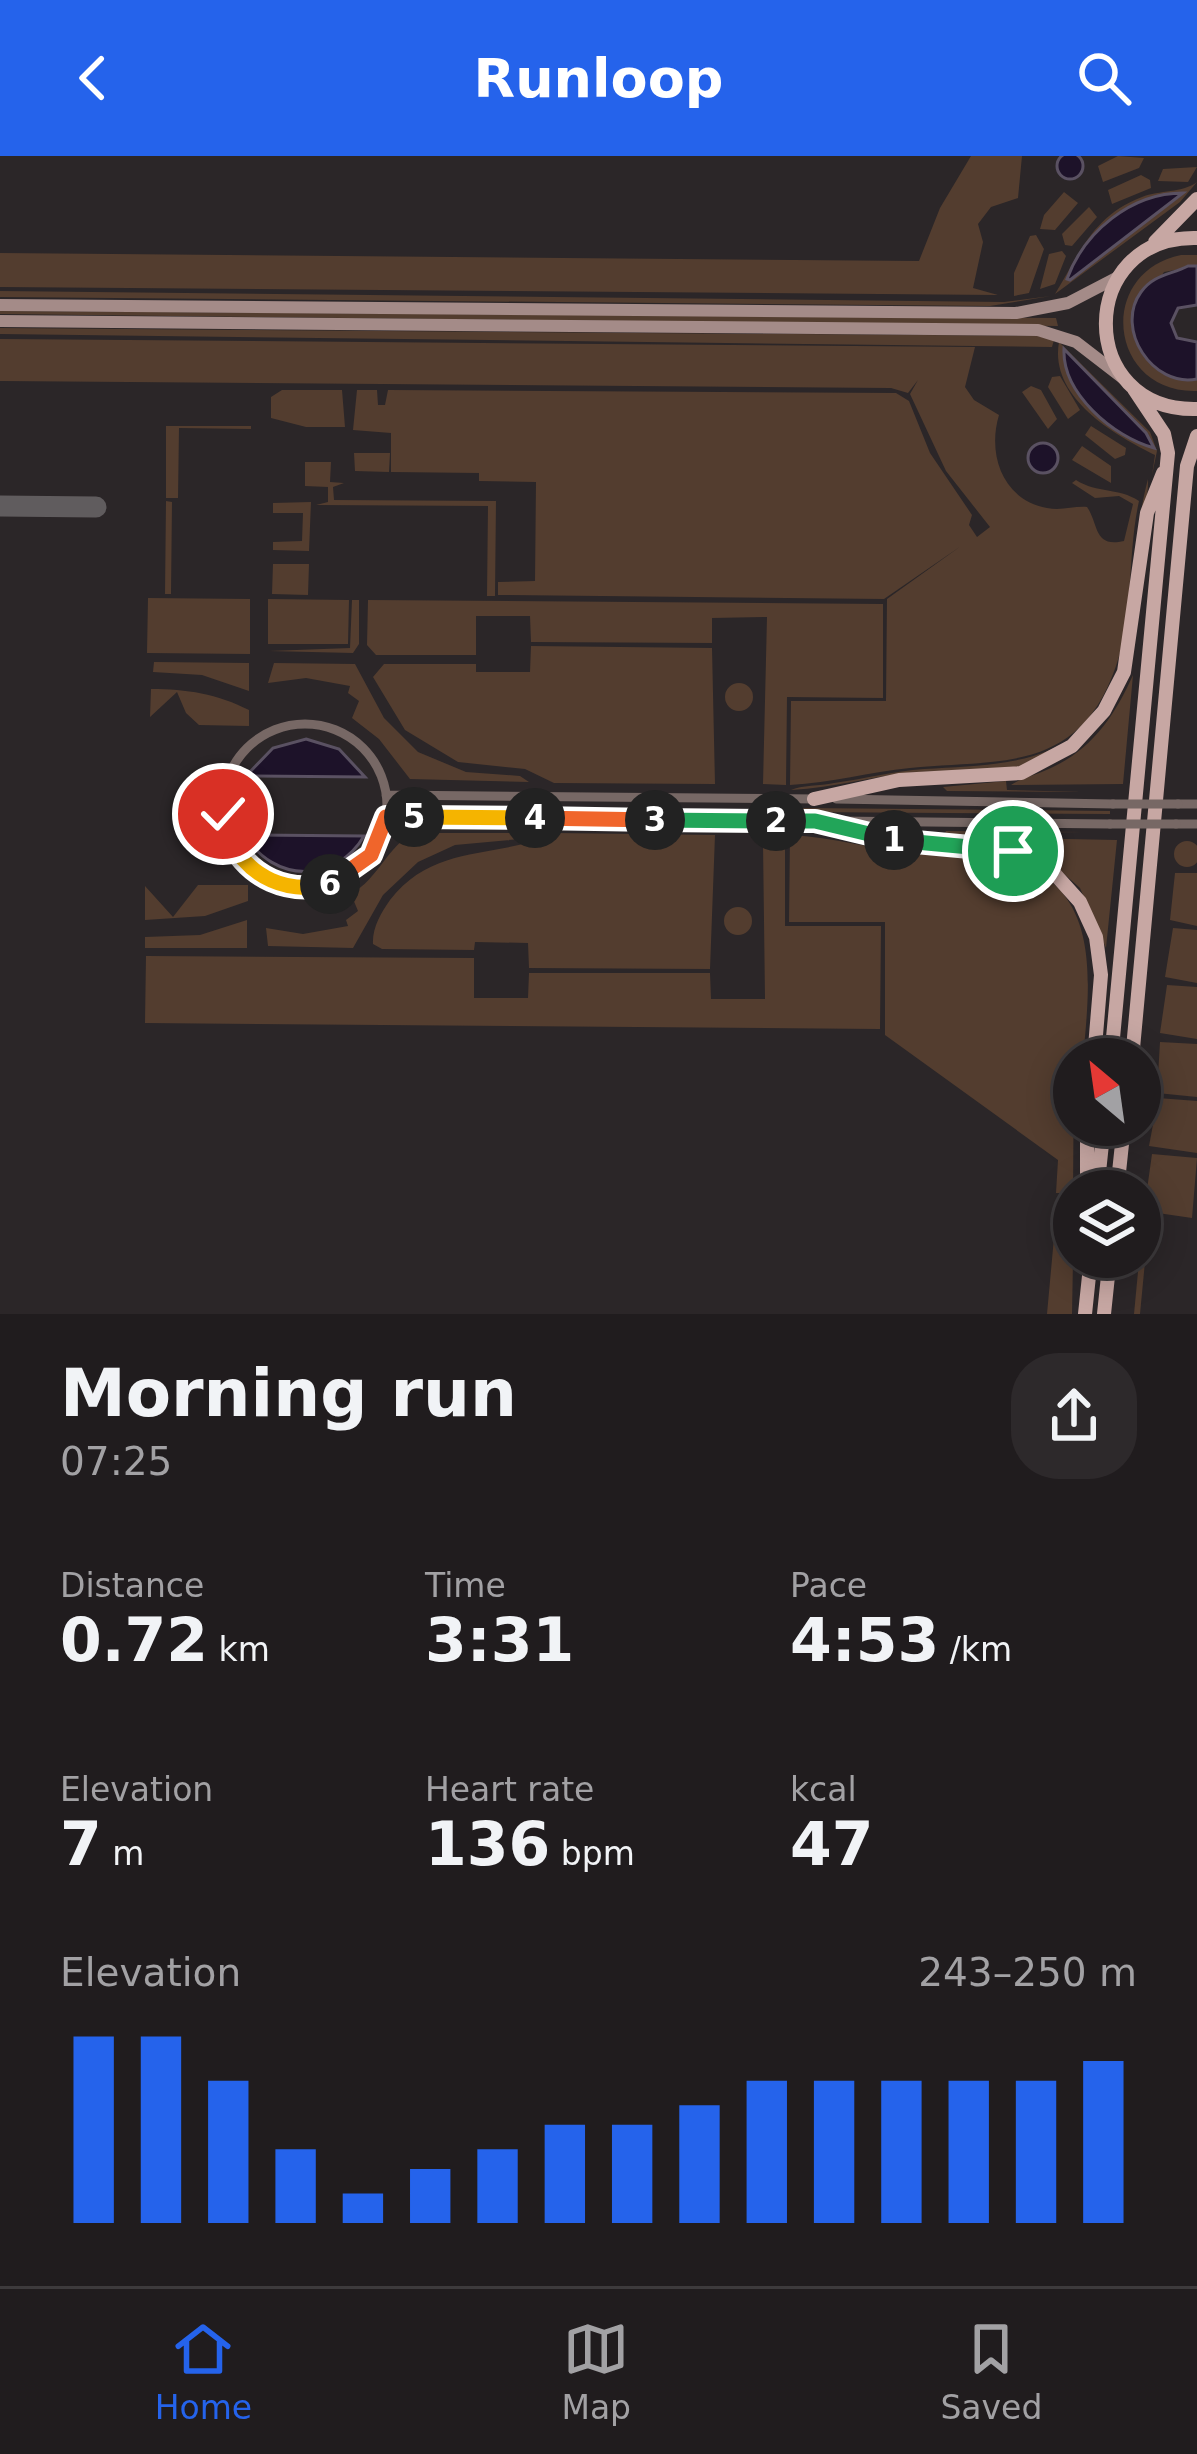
<!DOCTYPE html>
<html lang="en">
<head>
<meta charset="utf-8">
<style>
  body { margin:0; font-family:"DejaVu Sans",sans-serif; background:#2d292b; color:#f1f3f6; height:100vh; display:flex; flex-direction:column; font-size:45px; white-space:nowrap }
  * { box-sizing:border-box; margin:0 }
  p { font-size:39px; color:#a2a1a4 }
  .icon { flex:none; width:66px; height:66px; fill:none; stroke:currentColor; stroke-width:2; stroke-linecap:round; stroke-linejoin:round }
  .map { position:relative; height:1158px; overflow:hidden }
  .sheet { display:flex; flex-direction:column; background:#201c1e; flex:1 }
  .sheet>* { flex:none }
  .needle { width:78px; rotate:331deg }
  .fabs { position:absolute; left:1053px; top:882px; display:grid; gap:24px }
  .fabs a { display:grid; place-items:center; width:108px; height:108px; border-radius:50%; background:#201c1e; box-shadow:0 6px 30px #0003,0 0 0 3px #3d3a3c; font-size:60px }
  .pin { position:absolute; display:grid; place-items:center; width:102px; height:102px; color:#fff; margin:-51px; border:6px solid #fff; border-radius:50%; box-shadow:0 3px 12px #0007 }
  .km { position:absolute; width:60px; height:60px; margin:-30px; border-radius:50%; background:#222; color:#fff; font-size:33px; line-height:60px; text-align:center }
  .round { display:grid; place-items:center; flex:none; width:126px; height:126px; border-radius:48px; background:#2d292b }
  .summary { display:flex; align-items:center; justify-content:space-between; height:204px; padding:0 60px }
  h1 { font-size:66px; font-weight:600; line-height:90px }
  .metrics { display:grid; grid-template-columns:repeat(3,1fr); gap:18px; height:204px; padding:12px 60px }
  .metrics div { display:grid; align-content:center }
  .metrics b { font-size:60px; font-weight:600 }
  .metrics small { font-size:33px; font-weight:400 }
  .metrics p { font-size:33px }
  .chart { height:336px; padding:24px 60px }
  .chart p { display:flex; justify-content:space-between }
  .chart svg { width:100%; height:216px; margin-top:12px; stroke:#2563eb; stroke-width:6 }
  header { display:flex; justify-content:space-between; align-items:center; height:156px; padding:0 60px; background:#2563eb; color:#fff; font-size:54px; font-weight:600 }
  .tab-bar { display:flex; justify-content:space-around; align-items:center; height:168px; border-top:3px solid #3d3a3c; background:#201c1e; font-size:33px; color:#a2a1a4 }
  .tab-bar a { display:grid; justify-items:center; gap:6px }
  .tab-bar .active { color:#2563eb }
  .map>svg:first-child { display:block }
</style>
</head>
<body>
<header><svg class="icon" aria-label="back" viewBox="0 0 24 24"><path d="M15 5l-7 7 7 7"/></svg>Runloop<svg class="icon" aria-label="search" viewBox="0 0 24 24"><circle cx="10" cy="10" r="6"/><path d="M15 15l6 6"/></svg></header>
<div class="map">
<svg width="1197" height="1158" viewBox="0 0 1197 1158">
  <rect width="100%" height="100%" fill="#2b2628"/>
  <path fill="#533d2f" fill-rule="evenodd" d="M971 0H1022L1018 42 991 51 978 68 983 86 973 132 998 139 0 131V97L919 105 940 52Z
    M1118 0 1144 2 1139 12 1103 26 1098 10Z
    M1197 11 1188 26 1158 25 1163 13Z
    M1141 19 1150 24 1151 32 1112 48 1108 34Z
    M1197 26 1180 46 1055 138C1079 99 1092 60 1142 41 1159 34 1183 37 1197 26ZM1183 37 1180 41 1067 124C1094 78 1124 38 1183 37Z
    M1064 36 1078 47 1055 74 1040 73 1044 59Z
    M1089 51 1097 61 1072 90 1065 89 1062 78Z
    M1036 79 1044 93 1029 137 1014 140V117L1030 80Z
    M1062 95 1066 100 1055 128 1040 133 1049 98Z
    M1181 99H1197V110L1164 116 1133 164 1137 186 1156 213 1197 223V235C1109 238 1095 117 1181 99Z
    M0 135 1004 146 1051 140 990 150 0 141Z
    M0 155 1056 162 1058 170 0 158Z
    M0 172 1038 180 1054 184 1052 191 0 178Z
    M0 183 975 191 965 231 974 244 999 259C987 299 1003 344 1047 352 1061 355 1074 350 1087 351 1099 368 1093 392 1124 385L1133 348 1119 340 1095 342 1072 327 1076 324C1098 338 1118 331 1139 345 1127 399 1134 459 1116 510 1079 618 1000 603 910 612 870 616 831 627 790 629L791 545H886L887 443 961 390 884 443 498 439V426L535 425 536 326 479 325V317L391 316V277L353 274 357 234H377L378 249H385L388 234 896 237 909 245 930 297 972 359 969 369 977 381 990 371 946 315 910 238 918 224 908 237 891 232 0 225Z
    M1059 186 1150 276 1157 295 1152 319 1155 299C1114 279 1049 241 1059 186ZM1063 200 1141 288 1090 252Z
    M1060 220 1080 254 1068 263 1048 231 1052 221Z
    M1031 230 1041 234 1057 263 1048 273 1022 236Z
    M342 234 345 271H306L271 262V241L282 234Z
    M166 270H251V273L179 272 178 342H166Z
    M1091 270 1126 292 1125 299 1115 303 1085 279Z
    M1082 290 1111 310V327L1072 304Z
    M354 297H390L389 316 355 315Z
    M305 306H331L330 326 344 327 333 331 334 344 496 345 495 440H487L488 350 316 349 328 346V331L305 330Z
    M1148 323C1149 347 1137 384 1135 412 1126 504 1113 597 1001 614 974 618 946 614 919 616 876 619 834 632 791 634 801 629 820 630 834 627 864 623 894 615 924 613 1007 608 1088 610 1119 513 1138 452 1131 385 1148 323Z
    M166 345 172 346 171 438H165Z
    M311 346 309 395 273 394V386L302 385 303 357H273V347Z
    M273 408H309L308 439 272 438Z
    M148 442 250 443V498L147 497Z
    M268 443 349 444 348 488H268Z
    M352 444H359V488L353 497 269 495 350 492Z
    M368 444 883 448V542L787 541 786 629 763 628 767 461 712 462V487L531 486 530 460H476V499H376L367 489Z
    M531 490 712 492 715 628 554 627 525 613 458 606 405 574 373 521 384 508H476V516H530Z
    M154 506 249 507V535L202 519 153 516Z
    M274 507 355 508 384 562 418 596 466 616 520 620 529 626 410 623 379 583 352 562 359 545 348 537 350 530 306 522 268 527Z
    M1133 519 1123 628 1011 629C1020 622 1040 618 1053 611 1093 592 1115 559 1133 519Z
    M725 541a14 14 0 1 1 28 0a14 14 0 1 1-28 0Z
    M151 533C187 533 217 538 249 554V570L199 569 186 557 177 536 150 561Z
    M1006 625 1007 634 1083 636 947 635 943 631Z
    M803 652 1110 655V658L803 656Z
    M1083 676 1006 677V686L943 681 946 675Z
    M413 677H529L520 683 455 689 418 706 383 739 353 792 268 790 266 772 303 778 348 770 346 764 358 755 351 738C378 723 388 690 413 677Z
    M555 677 715 679 710 813 529 812 528 787 475 786 474 794 382 793 373 788C372 772 381 757 390 744 435 686 497 704 555 677Z
    M778 679H785V770H881L880 873 145 867 146 800 474 802V842H528L529 817H710L711 843H765L763 687H777Z
    M790 679C833 681 875 694 919 697 946 700 975 696 1002 703 1104 726 1090 824 1083 903H1074L1073 1037H1056L1058 1004 885 879V766H789Z
    M1010 682 1117 684 1106 792 1080 732 1044 700Z
    M1174 698a13 13 0 1 1 26 0a13 13 0 1 1-26 0Z
    M1175 717H1197V770L1170 764Z
    M198 729H248V745L205 760 145 764V730L173 761Z
    M724 765a14 14 0 1 1 28 0a14 14 0 1 1-28 0Z
    M247 764V792H145V781L200 779Z
    M1173 772 1197 774V827L1165 821Z
    M1167 829 1197 831V883L1160 877Z
    M1160 886 1197 888V941L1157 937Z
    M1158 942 1197 945V997L1149 990Z
    M1152 998 1197 1002 1192 1062 1144 1055Z
    M1057 1049 1074 1050 1072 1158H1047Z
    M1143 1063 1149 1064 1140 1158H1134Z"/>
  <path fill="#1d1229" stroke="#5a5162" stroke-width="3" d="M1057 10a13 13 0 1 1 26 0a13 13 0 1 1-26 0Z
    M1183 37 1070 124 1067 123C1084 76 1131 37 1183 37Z
    M1188 110H1197V149L1178 152 1171 167 1177 182 1197 186V223C1153 232 1114 173 1141 136 1154 118 1171 119 1188 110Z
    M1064 193 1146 277 1154 292C1113 281 1062 237 1064 193Z
    M1028 302a15 15 0 1 1 30 0a15 15 0 1 1-30 0Z
    M306 583 339 593 365 621 246 620 273 592Z
    M245 679 364 680C336 728 273 727 245 679Z"/>
  <g fill="none" stroke-linecap="round" stroke-linejoin="round">
    <path stroke="#605c5e" stroke-width="21" d="M0 350 96 351"/>
    <path stroke="#776865" stroke-width="9" d="M223 650a82 82 0 1 1 164 0a82 82 0 1 1-164 0Z
      M386 639 819 643
      M836 643 1113 648
      M1178 648H1197
      M386 661 819 665
      M836 665 1110 668
      M1176 668H1197"/>
    <path stroke="#a48b88" stroke-width="12" d="M0 149 1016 157 1068 147 1118 121
      M0 165 1038 174 1076 186 1124 223"/>
    <path stroke="#c7a7a3" stroke-width="14" d="M1197 82C1076 79 1075 256 1197 253
      M1155 86 1197 43
      M814 643 899 624 1021 617 1072 590 1104 555 1124 516 1147 357 1163 317
      M815 665 897 685 1000 692 1053 716 1080 746 1096 781 1101 819 1094 903
      M1111 903 1168 297 1164 278 1134 233
      M1132 903 1187 310 1197 280
      M1087 1035V969
      M1097 1035 1104 969
      M1117 1035 1124 969
      M1085 1158 1091 1101
      M1104 1158 1110 1101"/>
    <path stroke="#776865" stroke-width="9" d="M1113 648H1178
      M1110 668H1176"/>
  </g>
  <g fill="none" stroke-linecap="round" stroke-linejoin="round">
    <defs>
      <path id="split-1" d="M894 684 1013 695"/>
      <path id="split-2" d="M776 665H815L894 684"/>
      <path id="split-3" d="M655 664 776 665"/>
      <path id="split-4" d="M535 662 655 664"/>
      <path id="split-5" d="M414 661 535 662"/>
      <path id="split-6" d="M330 728 371 699 386 661H414"/>
      <path id="split-7" d="M230 683C249 722 288 739 330 728"/>
      <path id="split-8" d="M223 658 230 683"/>
    </defs>
    <use href="#split-1" stroke="#fff" stroke-width="24"/>
    <use href="#split-2" stroke="#fff" stroke-width="24"/>
    <use href="#split-3" stroke="#fff" stroke-width="24"/>
    <use href="#split-4" stroke="#fff" stroke-width="24"/>
    <use href="#split-5" stroke="#fff" stroke-width="24"/>
    <use href="#split-6" stroke="#fff" stroke-width="24"/>
    <use href="#split-7" stroke="#fff" stroke-width="24"/>
    <use href="#split-8" stroke="#fff" stroke-width="24"/>
    <use href="#split-1" stroke="#22a559" stroke-width="15"/>
    <use href="#split-2" stroke="#22a559" stroke-width="15"/>
    <use href="#split-3" stroke="#22a559" stroke-width="15"/>
    <use href="#split-4" stroke="#f0652b" stroke-width="15"/>
    <use href="#split-5" stroke="#f5b400" stroke-width="15"/>
    <use href="#split-6" stroke="#f0652b" stroke-width="15"/>
    <use href="#split-7" stroke="#f5b400" stroke-width="15"/>
    <use href="#split-8" stroke="#f5b400" stroke-width="15"/>
  </g>
</svg>
<div class="fabs">
<a><svg class="needle" viewBox="-14 -14 28 28"><path d="M0-13l5 13h-10z" fill="#e53935"/><path d="M0 13l5-13h-10z" fill="#a2a1a4"/></svg></a>
<a><svg class="icon" aria-label="layers" viewBox="0 0 24 24"><path d="M12 4l9 5-9 5-9-5zM3 14l9 5 9-5"/></svg></a>
</div>
<div class="pin" style="left:1013px;top:695px;background:#1e9e55"><svg class="icon" aria-label="arrive" viewBox="0 0 24 24"><path d="M6 21V4h12l-3 4 3 4H6"/></svg></div>
<div class="pin" style="left:223px;top:658px;background:#d93025"><svg class="icon" aria-label="check" viewBox="0 0 24 24"><path d="M5 12l5 5 9-10"/></svg></div>
<b class="km" style="left:894px;top:684px">1</b>
<b class="km" style="left:776px;top:665px">2</b>
<b class="km" style="left:655px;top:664px">3</b>
<b class="km" style="left:535px;top:662px">4</b>
<b class="km" style="left:414px;top:661px">5</b>
<b class="km" style="left:330px;top:728px">6</b>
</div>
<section class="sheet">
<div class="summary"><div><h1>Morning run</h1><p>07:25</p></div><a class="round"><svg class="icon" aria-label="share" viewBox="0 0 24 24"><path d="M12 15V3M7 8l5-5 5 5M5 13v7h14v-7"/></svg></a></div>
<div class="metrics">
<div><p>Distance</p><b>0.72<small> km</small></b></div>
<div><p>Time</p><b>3:31</b></div>
<div><p>Pace</p><b>4:53<small> /km</small></b></div>
</div>
<div class="metrics">
<div><p>Elevation</p><b>7<small> m</small></b></div>
<div><p>Heart rate</p><b>136<small> bpm</small></b></div>
<div><p>kcal</p><b>47</b></div>
</div>
<div class="chart"><p><span>Elevation</span>243–250 m</p>
<svg viewBox="0 0 160 44" preserveAspectRatio="none"><path d="M5 44V6M15 44V6M25 44V15M35 44V29M45 44V38M55 44V33M65 44V29M75 44V24M85 44V24M95 44V20M105 44V15M115 44V15M125 44V15M135 44V15M145 44V15M155 44V11"/></svg>
</div>
</section>
<nav class="tab-bar">
<a class="active"><svg class="icon" aria-label="home" viewBox="0 0 24 24"><path d="M3 11l9-7 9 7M6 9v11h12V9"/></svg>Home</a>
<a><svg class="icon" aria-label="map" viewBox="0 0 24 24"><path d="M3 6l6-2 6 2 6-2v14l-6 2-6-2-6 2zM9 4v14M15 6v14"/></svg>Map</a>
<a><svg class="icon" aria-label="saved" viewBox="0 0 24 24"><path d="M7 4h10v16l-5-4-5 4z"/></svg>Saved</a>
</nav>
</body>
</html>
